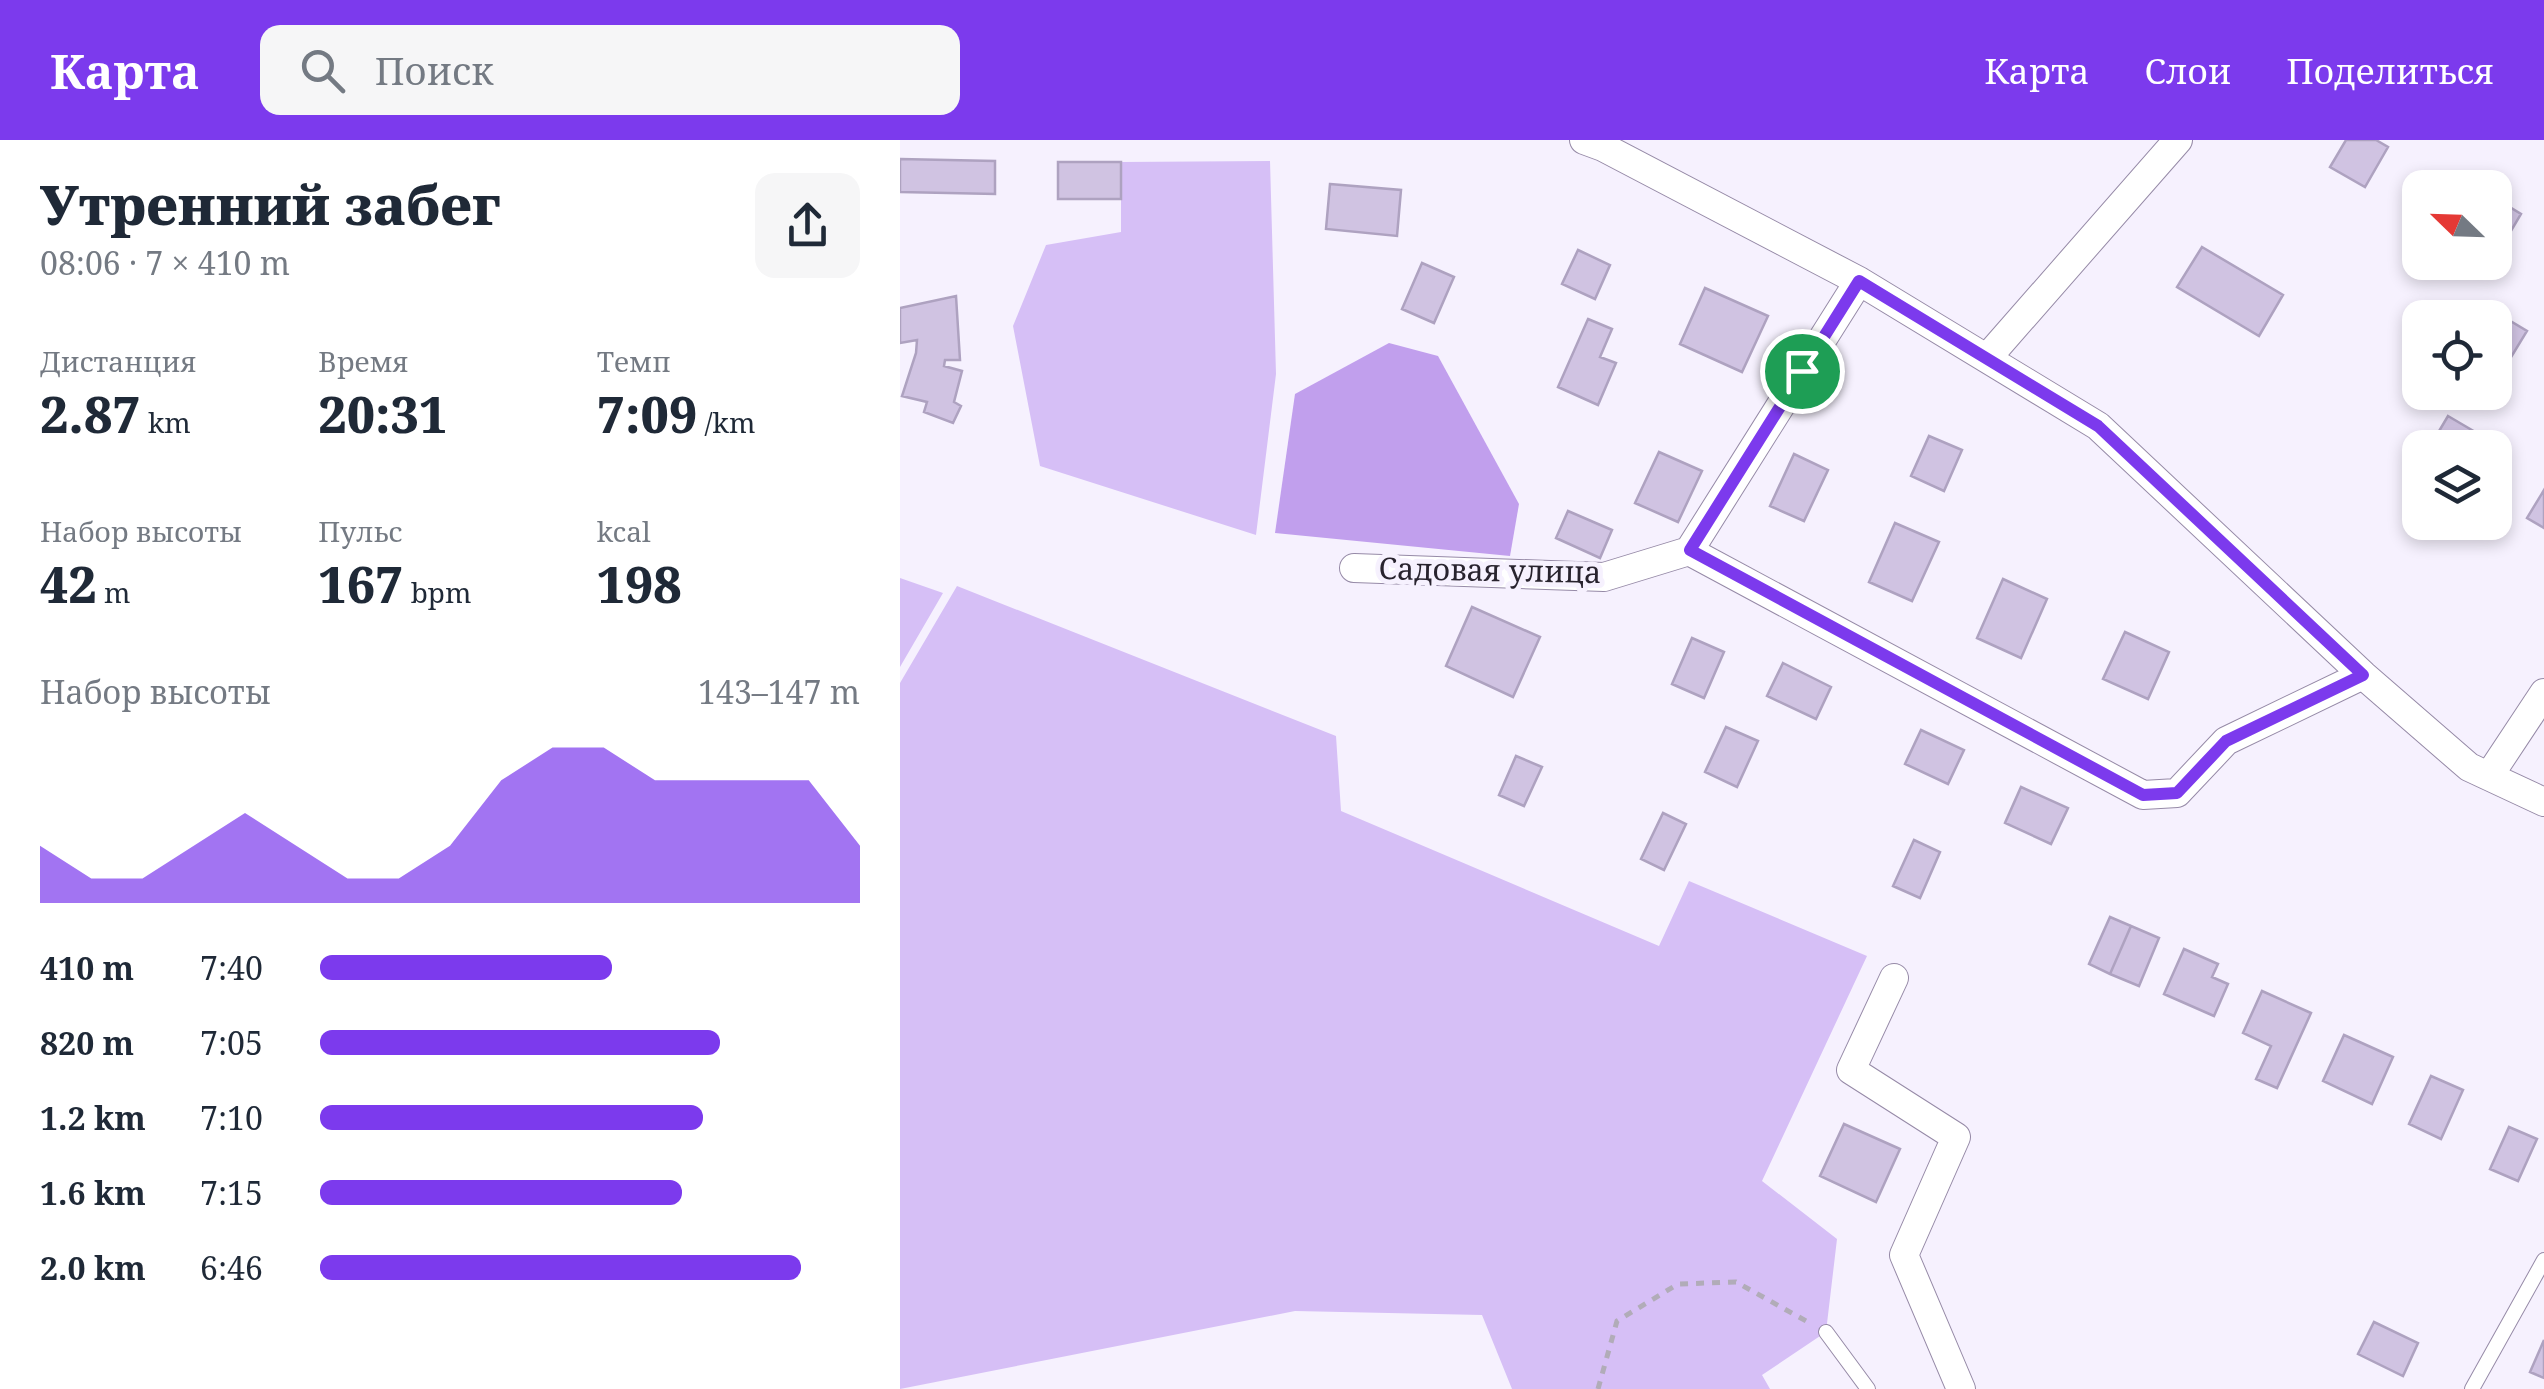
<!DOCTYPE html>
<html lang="ru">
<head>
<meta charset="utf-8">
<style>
  body { margin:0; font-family:"Noto Serif",serif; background:#f6f6f7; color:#1f2937; height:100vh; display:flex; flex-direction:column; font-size:38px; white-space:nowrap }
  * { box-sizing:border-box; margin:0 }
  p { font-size:32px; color:#747a83 }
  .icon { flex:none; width:55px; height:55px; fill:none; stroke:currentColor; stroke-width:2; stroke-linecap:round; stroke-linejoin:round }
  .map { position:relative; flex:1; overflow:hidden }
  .drawer { display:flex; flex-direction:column; background:#fff; width:900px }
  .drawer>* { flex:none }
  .needle { width:65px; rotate:293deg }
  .fabs { position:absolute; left:1502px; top:30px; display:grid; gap:20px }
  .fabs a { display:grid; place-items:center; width:110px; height:110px; border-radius:20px; background:#fff; box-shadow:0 5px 15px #0003; font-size:50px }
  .pin { position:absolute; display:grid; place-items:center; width:85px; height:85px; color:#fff; margin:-42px; border:5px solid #fff; border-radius:50%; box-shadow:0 2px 10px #0007 }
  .round { display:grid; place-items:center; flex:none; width:105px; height:105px; border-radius:20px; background:#f6f6f7 }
  .summary { display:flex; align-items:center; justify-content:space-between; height:170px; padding:0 40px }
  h1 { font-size:55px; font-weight:800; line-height:75px }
  .metrics { display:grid; grid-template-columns:repeat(3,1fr); gap:15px; height:170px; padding:10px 40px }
  .metrics div { display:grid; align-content:center }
  .metrics b { font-size:50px; font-weight:800 }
  .metrics small { font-size:28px; font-weight:400 }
  .metrics p { font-size:28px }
  .chart { height:280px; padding:20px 40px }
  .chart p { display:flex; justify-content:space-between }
  .chart svg { width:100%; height:180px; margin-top:10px; fill:#7c3aed; opacity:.7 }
  ul { padding:0 40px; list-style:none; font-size:32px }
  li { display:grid; grid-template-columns:160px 120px 1fr; align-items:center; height:75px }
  li i { height:25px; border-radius:12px; background:#7c3aed }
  header { display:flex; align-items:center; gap:60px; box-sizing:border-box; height:140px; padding:0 50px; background:#7c3aed; color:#fff }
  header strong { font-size:48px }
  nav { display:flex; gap:55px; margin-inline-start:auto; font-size:35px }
  .search { width:700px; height:90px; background:#f6f6f7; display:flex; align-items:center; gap:25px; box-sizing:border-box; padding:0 35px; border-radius:20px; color:#747a83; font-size:38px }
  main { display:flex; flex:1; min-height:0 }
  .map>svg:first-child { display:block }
</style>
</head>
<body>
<header>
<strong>Карта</strong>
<div class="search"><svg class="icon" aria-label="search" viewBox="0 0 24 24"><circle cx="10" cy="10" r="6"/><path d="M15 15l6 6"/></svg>Поиск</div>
<nav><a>Карта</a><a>Слои</a><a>Поделиться</a></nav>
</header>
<main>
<section class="drawer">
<div class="summary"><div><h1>Утренний забег</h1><p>08:06 · 7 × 410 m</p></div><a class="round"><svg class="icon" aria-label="share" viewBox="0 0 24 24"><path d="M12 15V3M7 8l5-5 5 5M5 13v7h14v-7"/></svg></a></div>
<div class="metrics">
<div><p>Дистанция</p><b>2.87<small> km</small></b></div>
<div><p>Время</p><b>20:31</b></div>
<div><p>Темп</p><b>7:09<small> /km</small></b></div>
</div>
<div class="metrics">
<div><p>Набор высоты</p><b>42<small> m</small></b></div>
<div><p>Пульс</p><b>167<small> bpm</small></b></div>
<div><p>kcal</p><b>198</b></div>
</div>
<div class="chart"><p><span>Набор высоты</span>143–147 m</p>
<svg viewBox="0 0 160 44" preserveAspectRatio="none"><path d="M0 44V30L10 38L20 38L30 30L40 22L50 30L60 38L70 38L80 30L90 14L100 6L110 6L120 14L130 14L140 14L150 14L160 30V44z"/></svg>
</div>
<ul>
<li><b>410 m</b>7:40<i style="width:54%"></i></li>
<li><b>820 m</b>7:05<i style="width:74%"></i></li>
<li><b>1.2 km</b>7:10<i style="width:71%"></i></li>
<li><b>1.6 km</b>7:15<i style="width:67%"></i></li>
<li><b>2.0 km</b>6:46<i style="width:89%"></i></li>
</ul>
</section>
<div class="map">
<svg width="1644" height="1249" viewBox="0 0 1644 1249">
  <rect width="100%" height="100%" fill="#f6f1fe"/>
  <path fill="#d6bff6" d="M370 21 376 234 356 395 140 326 113 186 146 105 221 92V22Z
    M0 438 43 453 0 527Z
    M57 446 436 596 441 671 759 806 789 741 967 816 862 1041 937 1099 926 1192 862 1235 870 1249H612L582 1175 395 1171 0 1249V543Z"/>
  <path fill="#c19fed" d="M489 203 538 216 619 364 610 416 375 393 395 254Z"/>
  <path fill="#d0c3e2" stroke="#aea2c0" stroke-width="2.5" d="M1446 0H1476L1488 7 1465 47 1430 27Z
    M0 19 95 21V54L0 52Z
    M158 22H221V59H158Z
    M430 44 501 50 497 96 426 89Z
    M1595 58 1621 74 1595 118Z
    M1302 107 1383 155 1359 196 1277 147Z
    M678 110 710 125 695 159 662 144Z
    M522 123 554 137 534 183 502 169Z
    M805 148 868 176 842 232 780 204Z
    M56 156 60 220H45L44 226 62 231 54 262 61 266 53 283 24 272 27 262 2 256 16 213 17 200 0 203V168Z
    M1592 170 1627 191 1599 237 1595 234V178H1588Z
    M688 179 712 189 700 217 716 223 698 265 658 247Z
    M1548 276 1587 299 1582 308H1529Z
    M1029 296 1062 310 1044 351 1011 336Z
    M759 312 802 331 778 382 735 363Z
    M894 314 928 330 904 381 870 366Z
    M1644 350V388L1627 378Z
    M668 371 712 390 700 418 656 398Z
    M995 383 1039 402 1012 461 969 442Z
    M1103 439 1147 459 1121 518 1077 498Z
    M572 467 640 497 613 557 546 526Z
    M1225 492 1269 512 1248 559 1203 539Z
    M792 498 824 512 804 558 772 544Z
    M883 523 931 547 916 579 867 556Z
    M826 587 858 601 837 647 805 632Z
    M1021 590 1064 610 1048 644 1005 624Z
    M616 616 642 627 624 666 599 655Z
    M1121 647 1168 668 1151 704 1105 683Z
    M763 673 786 684 764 730 741 719Z
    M1014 700 1040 712 1020 758 993 746Z
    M1210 777 1231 786 1210 834 1189 824Z
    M1231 786 1259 798 1239 846 1210 834Z
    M1284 809 1318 824 1312 837 1328 844 1314 876 1264 854Z
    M1362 851 1411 873 1377 948 1356 939 1371 906 1343 893Z
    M1444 895 1493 917 1472 964 1423 941Z
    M1531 936 1563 950 1541 999 1509 984Z
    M944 984 1000 1009 976 1062 920 1036Z
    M1609 987 1637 999 1618 1041 1590 1029Z
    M1474 1182 1518 1203 1503 1236 1458 1214Z
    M1644 1200V1238L1630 1232Z"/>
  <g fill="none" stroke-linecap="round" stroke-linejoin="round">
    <defs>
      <path id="service" d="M926 1192 968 1249
        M1572 1249 1644 1120"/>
      <path id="minor" d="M684 0 703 7 959 141 1198 286 1463 535 1569 627 1644 662
        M1087 218 1278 0
        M789 411 959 141
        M454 428 704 437 789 411 1243 655 1277 653 1326 601 1463 535
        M1589 636 1644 553
        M994 838 951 930 1056 997 1004 1115 1061 1249"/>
    </defs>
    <use href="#service" stroke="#968aa7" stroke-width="16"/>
    <use href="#minor" stroke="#968aa7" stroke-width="30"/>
    <path stroke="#b1acb8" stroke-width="5" stroke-dasharray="8 8" stroke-linecap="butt" d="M698 1249 717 1181 778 1144 836 1142 908 1182"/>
    <use href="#service" stroke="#fff" stroke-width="14"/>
    <use href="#minor" stroke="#fff" stroke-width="28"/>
  </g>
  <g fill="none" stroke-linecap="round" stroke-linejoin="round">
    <defs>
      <path id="route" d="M959 141 1198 286 1463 535 1326 601 1277 653 1243 655 790 410Z"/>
    </defs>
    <use href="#route" stroke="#fff" stroke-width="20"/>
    <use href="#route" stroke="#7c3aed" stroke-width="12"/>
  </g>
  <g text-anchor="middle" stroke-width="10" stroke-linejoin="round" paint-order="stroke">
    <g font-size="30" fill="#28232e" stroke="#f6f1fe">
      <text transform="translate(590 431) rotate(1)" y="10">Садовая улица</text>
    </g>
  </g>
</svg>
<div class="fabs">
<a><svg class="needle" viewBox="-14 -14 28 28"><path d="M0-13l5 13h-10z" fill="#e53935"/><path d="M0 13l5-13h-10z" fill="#747a83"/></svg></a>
<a><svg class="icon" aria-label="locate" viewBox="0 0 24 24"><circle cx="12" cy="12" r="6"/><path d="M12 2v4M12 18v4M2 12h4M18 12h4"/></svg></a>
<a><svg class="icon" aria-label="layers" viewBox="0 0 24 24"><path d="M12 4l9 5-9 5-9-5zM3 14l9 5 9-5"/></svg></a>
</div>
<div class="pin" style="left:902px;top:231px;background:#1e9e55"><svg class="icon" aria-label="arrive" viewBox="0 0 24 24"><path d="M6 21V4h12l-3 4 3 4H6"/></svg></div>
</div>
</main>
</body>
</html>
